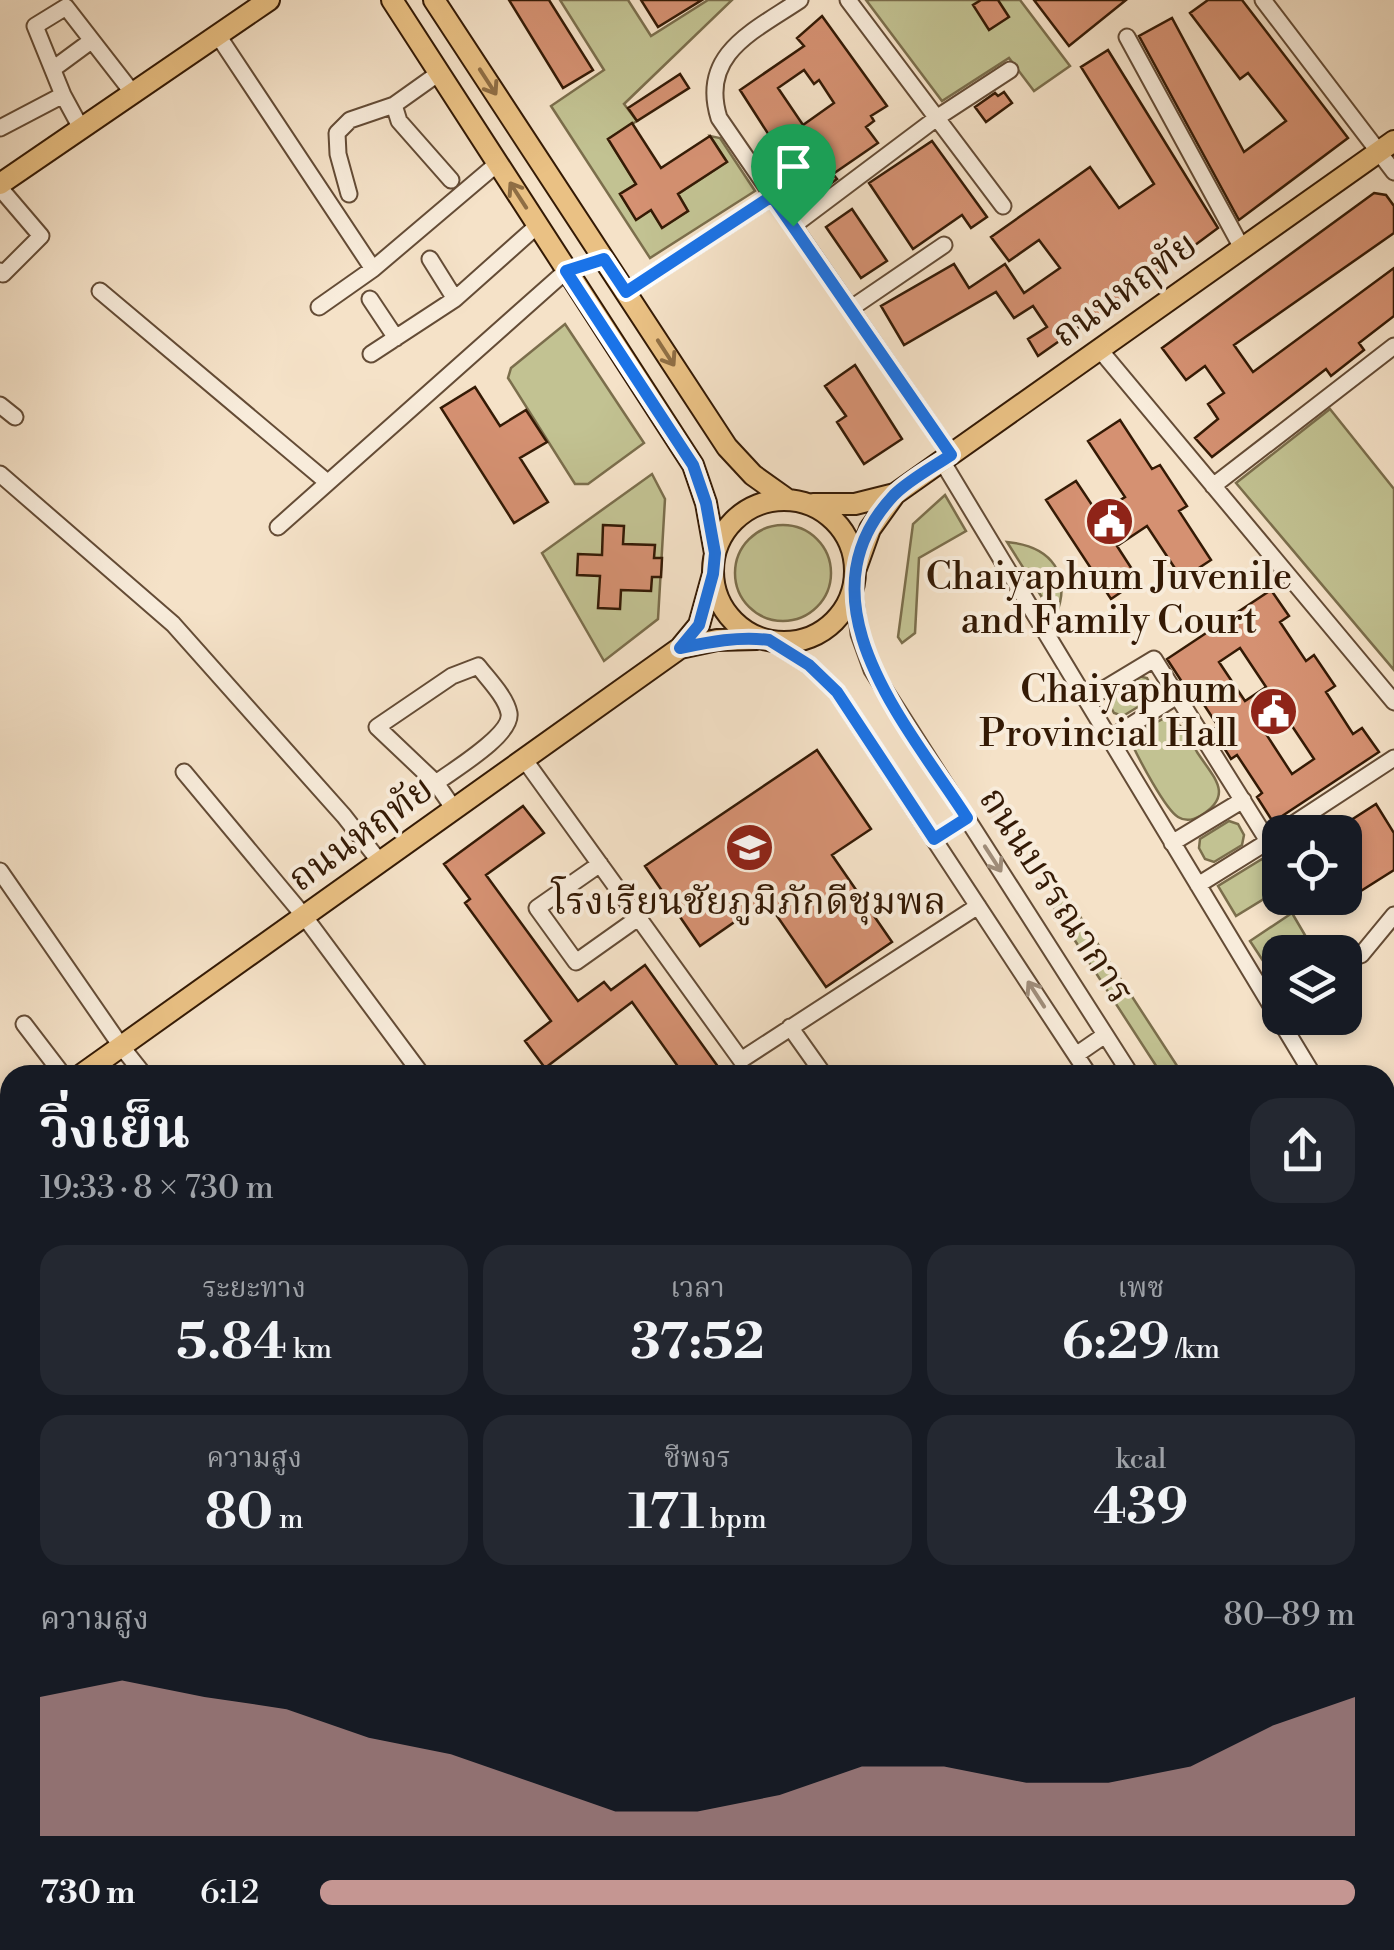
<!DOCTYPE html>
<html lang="th">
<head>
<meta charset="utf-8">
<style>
  body { margin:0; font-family:"Libre Bodoni","Noto Serif Thai",serif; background:#242831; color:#f1f3f6; height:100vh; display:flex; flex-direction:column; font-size:38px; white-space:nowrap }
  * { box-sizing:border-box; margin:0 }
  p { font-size:32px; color:#9ea1a6 }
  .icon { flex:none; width:55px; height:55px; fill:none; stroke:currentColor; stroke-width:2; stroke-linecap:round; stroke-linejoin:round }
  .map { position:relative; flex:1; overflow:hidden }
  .drawer { position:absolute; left:0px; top:1065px; width:1395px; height:885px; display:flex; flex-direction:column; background:#171b24; border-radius:30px 30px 0 0; box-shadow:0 5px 15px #0003 }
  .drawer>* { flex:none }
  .buttons { position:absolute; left:1262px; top:815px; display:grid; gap:20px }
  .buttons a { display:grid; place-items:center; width:100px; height:100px; border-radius:20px; background:#171b24; box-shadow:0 5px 15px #0003; font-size:50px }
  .pin { position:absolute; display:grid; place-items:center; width:85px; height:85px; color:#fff; margin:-102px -42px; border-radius:50% 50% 50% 0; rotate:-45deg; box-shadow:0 0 10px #0007 }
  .pin .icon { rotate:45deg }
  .round { display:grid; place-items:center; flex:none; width:105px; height:105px; border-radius:30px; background:#242831 }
  .head { display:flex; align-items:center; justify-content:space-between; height:170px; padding:0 40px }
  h1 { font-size:55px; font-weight:700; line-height:75px }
  .metrics { display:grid; grid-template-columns:repeat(3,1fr); gap:15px; height:170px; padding:10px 40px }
  .metrics div { display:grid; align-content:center; border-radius:25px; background:#242831; text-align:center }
  .metrics b { font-size:50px; font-weight:700 }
  .metrics small { font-size:28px; font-weight:400 }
  .metrics p { font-size:28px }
  .chart { height:280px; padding:20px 40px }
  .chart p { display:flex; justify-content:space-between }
  .chart svg { width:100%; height:180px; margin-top:10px; fill:#c59692; opacity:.7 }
  ul { padding:0 40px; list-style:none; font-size:32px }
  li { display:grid; grid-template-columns:160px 120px 1fr; align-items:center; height:75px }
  li i { height:25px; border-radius:12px; background:#c59692 }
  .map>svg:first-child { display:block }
</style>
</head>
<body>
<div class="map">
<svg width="1394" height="1950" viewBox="0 0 1394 1950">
  <rect width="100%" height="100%" fill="#f5e2c8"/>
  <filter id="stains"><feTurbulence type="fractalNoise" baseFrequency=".002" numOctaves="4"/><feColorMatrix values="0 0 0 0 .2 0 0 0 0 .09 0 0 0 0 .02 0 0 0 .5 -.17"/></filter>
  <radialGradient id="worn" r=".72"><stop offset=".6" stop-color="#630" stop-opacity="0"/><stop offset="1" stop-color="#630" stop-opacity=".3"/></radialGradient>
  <path fill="#c2c292" stroke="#7b6e4c" stroke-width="2.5" d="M560 0H628L651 36 708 0H732L624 104 637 121 608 139 636 184 620 194 636 219 651 210 662 227 688 211 678 194 727 162 710 136 720 138 755 191 650 258 551 106 604 70Z
    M866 0H1020L1070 66 1034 91 1009 58 942 101Z
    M565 324 644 443 588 484H575L508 378 511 368Z
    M1330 409 1394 489V670L1236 483Z
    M652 474 665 499 658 619 604 661 542 553Z
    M945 495 966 531 919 558 915 633 902 643 898 637 913 524Z
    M735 573a48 48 0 1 1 96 0a48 48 0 1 1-96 0Z
    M1007 542C1052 546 1073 575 1055 618Z
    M1138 676 1147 678 1153 690 1151 699 1123 716 1114 713 1108 702 1109 693Z
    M1167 717C1183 724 1189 738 1197 752 1214 778 1235 795 1200 816 1193 820 1186 822 1178 817 1165 809 1139 759 1132 744L1137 732Z
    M1229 821 1238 824 1244 835 1242 845 1214 862 1205 859 1199 848 1200 839Z
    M1262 859 1280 889 1236 916 1218 886Z
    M1065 892 1077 912 1183 1075H1162L1050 902Z
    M1292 913 1309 942 1296 952H1280V966L1271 973 1250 941Z"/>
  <path fill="#d59172" stroke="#341a05" stroke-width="2.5" fill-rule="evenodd" d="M509 0H549L593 70 563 88Z
    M641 0H702L658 27Z
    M981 0H998L1009 17 989 30 973 5Z
    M1034 0H1126L1069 46Z
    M1208 0H1242L1348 138 1239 220 1139 36 1172 18 1244 152 1286 121 1248 73 1240 79 1190 13Z
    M822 16 887 106 871 116 874 121 866 127 878 143 833 174 837 179 810 199 740 90 804 46 797 38ZM804 70 814 84 819 80 834 103 803 125 778 88Z
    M1108 50 1218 228 1097 318 1095 316 1038 356 1028 339 1047 327 1033 306 1014 318 996 292 904 345 881 306 954 264 969 288 1005 264 1024 293 1060 268 1039 240 1009 261 991 237 1090 167 1119 208 1154 184 1081 67Z
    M680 74 689 88 637 121 628 108Z
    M1004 92 1012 103 986 122 975 107 995 93 998 96Z
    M632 123 661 168 710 136 727 162 678 194 688 211 662 228 651 210 636 220 620 194 636 184 608 139Z
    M932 141 987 217 971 228 962 215 913 249 869 183Z
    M1374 193 1386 195 1394 206V233L1234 345 1253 372 1394 268V316L1359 343 1364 350 1331 376 1326 369 1212 457 1195 438 1218 419 1208 404 1224 393 1205 366 1186 380 1162 348Z
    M852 209 887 261 861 278 826 227Z
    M855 365 902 439 864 464 837 422 846 416 825 386Z
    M475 387 500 426 526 410 547 442 520 458 548 502 514 523 441 408Z
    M1120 420 1152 469 1160 465 1187 506 1179 511 1211 560 1182 579 1147 526 1117 546 1139 580 1111 599 1046 500 1076 481 1098 514 1125 497 1088 441Z
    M603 525 624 526 623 544 655 545 654 558H662L661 577H652L651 591 621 590 620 609 598 608 600 576 577 575 578 554 602 555Z
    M1271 590 1289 616 1280 622 1306 661 1314 655 1335 686 1326 692 1353 734 1362 728 1379 752 1273 822 1257 797 1262 793 1237 755 1231 759 1213 730 1218 726 1189 682 1184 685 1167 659ZM1240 648 1266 687 1245 701 1219 662ZM1288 720 1314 759 1292 774 1266 734Z
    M817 750 871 829 832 855 892 942 826 987 766 900 700 946 645 866Z
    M1376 804 1394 833V870L1345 901V824Z
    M523 806 544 833 486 875 578 1001 604 982 611 990 645 965 724 1075H684L632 1002 545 1068 525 1041 551 1021 465 903 470 899 444 864Z"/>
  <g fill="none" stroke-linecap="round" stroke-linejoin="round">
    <defs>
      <path id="minor" d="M800 0C754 31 699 54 719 118L951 455
        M848 0 1003 206
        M1263 0 1394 172
        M217 34 373 269
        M1127 37 1242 248
        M53 69 91 41
        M439 73 394 105 399 121 451 180
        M0 128 63 95
        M82 130 63 95 35 26 66 7 132 92
        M0 188 41 236 3 274 0 271
        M349 194 338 154 337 133 350 120 394 105
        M793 226 938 117 1010 70
        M430 259 455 299
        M100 291 327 482
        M626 292 772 196
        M370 299 396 338
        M319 307 373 269 498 163
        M850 309 944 245
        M1100 350 1394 702
        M371 354 455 299 538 225
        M0 405 15 417
        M942 461 1313 1075
        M0 474 173 624 344 816 380 862
        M1213 486 1394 346
        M278 527 566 271 604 259
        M854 590 859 634 872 670 1131 1075
        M769 640 809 665 837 692 1089 1075
        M1086 700 1154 659 1268 841
        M1109 739 1177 696
        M524 759 741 1060 978 906
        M184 772 304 916 422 1075
        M436 783C453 770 513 735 509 713 506 697 488 679 478 666L452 676 377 727 436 783 454 809
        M1281 832 1394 758
        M934 839 967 818
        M1172 843 1243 800
        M600 864 537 908 576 962 638 918
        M0 871 121 1046 144 1075
        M1198 885 1275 837
        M1361 955 1394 915
        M24 1024 63 1075
        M790 1027 824 1075
        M1076 1055 1105 1035
        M0 1143 10 1154
        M1385 1195 1394 1210
        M0 1219 10 1211
        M0 1367 10 1379
        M1385 1407 1394 1408
        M1385 1472 1394 1486
        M0 1474 10 1481
        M1385 1526 1394 1540
        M0 1550 10 1567
        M0 1662 10 1657
        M0 1790 10 1807
        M76 1940 82 1950
        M238 1940 244 1950
        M485 1940 492 1950
        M898 1940 905 1950
        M1020 1940 1021 1950
        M44 1950 57 1940
        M441 1950 456 1940
        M675 1950 691 1940
        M1178 1950 1186 1940"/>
      <path id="major" d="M392 0 693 465 706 503 715 553
        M434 0 727 447 753 475 788 500
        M0 184 269 0
        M713 571a71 71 0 1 1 142 0a71 71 0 1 1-142 0Z
        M813 504H855L895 494
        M856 568 870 529 895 494 1394 141
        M680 648 717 640 757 639
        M81 1075 680 648 699 625 713 574
        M0 1133 10 1125"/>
    </defs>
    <use href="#minor" stroke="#644c36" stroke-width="19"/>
    <use href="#major" stroke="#341a05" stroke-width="24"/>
    <use href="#minor" stroke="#f8ecdb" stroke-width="15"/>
    <use href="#major" stroke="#eac184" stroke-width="20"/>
  </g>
  <defs><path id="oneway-shaft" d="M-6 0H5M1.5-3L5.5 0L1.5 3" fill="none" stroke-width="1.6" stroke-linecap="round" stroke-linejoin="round" transform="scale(2.5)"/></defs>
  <g stroke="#8f6e44">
    <use href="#oneway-shaft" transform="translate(488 82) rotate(57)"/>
    <use href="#oneway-shaft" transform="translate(518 195) rotate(-123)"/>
    <use href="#oneway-shaft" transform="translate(666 353) rotate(57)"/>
  </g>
  <g stroke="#a08e7b">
    <use href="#oneway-shaft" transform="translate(993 859) rotate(57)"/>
    <use href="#oneway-shaft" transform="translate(1036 994) rotate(-123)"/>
  </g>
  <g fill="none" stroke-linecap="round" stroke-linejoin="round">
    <defs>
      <path id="route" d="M772 196 951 455C933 467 909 480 894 495 794 601 908 726 967 818L934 839 837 692 809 665 769 640C739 636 709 642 680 648L699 625 713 574 715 553 706 503 693 465 566 271 604 259 626 292Z"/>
    </defs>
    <use href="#route" stroke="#fff" stroke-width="20"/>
    <use href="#route" stroke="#1a73e8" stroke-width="12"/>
  </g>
  <defs>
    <symbol id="civic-disc" viewBox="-11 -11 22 22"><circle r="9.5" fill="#8f2418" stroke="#f8ecdb"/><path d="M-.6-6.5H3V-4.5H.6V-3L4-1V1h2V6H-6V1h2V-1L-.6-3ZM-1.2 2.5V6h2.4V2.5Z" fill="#fff"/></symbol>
    <symbol id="school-disc" viewBox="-11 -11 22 22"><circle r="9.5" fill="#8f2418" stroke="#f8ecdb"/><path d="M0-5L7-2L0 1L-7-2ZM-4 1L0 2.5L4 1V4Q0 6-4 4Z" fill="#fff"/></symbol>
  </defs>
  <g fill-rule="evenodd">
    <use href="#civic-disc" x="1082" y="494" width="55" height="55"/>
    <use href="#civic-disc" x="1246" y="684" width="55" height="55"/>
    <use href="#school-disc" x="722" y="820" width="55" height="55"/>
  </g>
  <g text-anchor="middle" stroke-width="8" stroke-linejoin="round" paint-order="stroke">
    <g font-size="38" fill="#341a05" stroke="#f8ecdb">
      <text transform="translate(1124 289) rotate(-36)" y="13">ถนนหฤทัย</text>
      <text transform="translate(360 833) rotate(-36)" y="13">ถนนหฤทัย</text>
      <text transform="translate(1057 895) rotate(57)" y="13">ถนนบรรณาการ</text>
    </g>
    <g font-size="38" fill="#341a05" stroke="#f8ecdb">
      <text x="1109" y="589">Chaiyaphum Juvenile<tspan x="1109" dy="44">and Family Court</tspan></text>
      <text x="1238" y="702" text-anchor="end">Chaiyaphum<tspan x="1238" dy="44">Provincial Hall</tspan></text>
      <text x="749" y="914">โรงเรียนชัยภูมิภักดีชุมพล</text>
    </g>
  </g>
  <rect width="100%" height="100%" filter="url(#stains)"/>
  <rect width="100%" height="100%" fill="url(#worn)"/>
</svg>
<div class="buttons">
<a><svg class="icon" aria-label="locate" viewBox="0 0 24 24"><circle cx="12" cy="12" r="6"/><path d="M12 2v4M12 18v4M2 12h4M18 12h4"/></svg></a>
<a><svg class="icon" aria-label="layers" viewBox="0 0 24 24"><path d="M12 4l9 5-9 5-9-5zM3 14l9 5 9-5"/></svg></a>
</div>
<div class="pin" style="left:793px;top:226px;background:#1e9e55"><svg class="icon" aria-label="arrive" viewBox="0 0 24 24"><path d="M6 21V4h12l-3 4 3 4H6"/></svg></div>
<section class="drawer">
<div class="head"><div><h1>วิ่งเย็น</h1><p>19:33 · 8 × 730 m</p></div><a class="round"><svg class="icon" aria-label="share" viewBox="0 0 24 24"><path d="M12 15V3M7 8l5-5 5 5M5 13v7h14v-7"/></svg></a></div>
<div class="metrics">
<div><p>ระยะทาง</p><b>5.84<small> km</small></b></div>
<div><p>เวลา</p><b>37:52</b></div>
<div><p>เพซ</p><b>6:29<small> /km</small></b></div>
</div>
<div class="metrics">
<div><p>ความสูง</p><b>80<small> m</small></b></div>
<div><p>ชีพจร</p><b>171<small> bpm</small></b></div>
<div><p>kcal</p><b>439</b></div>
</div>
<div class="chart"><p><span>ความสูง</span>80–89 m</p>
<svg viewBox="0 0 160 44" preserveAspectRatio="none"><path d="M0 44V10L10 6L20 10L30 13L40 20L50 24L60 31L70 38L80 38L90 34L100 27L110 27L120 31L130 31L140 27L150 17L160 10V44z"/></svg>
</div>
<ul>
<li><b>730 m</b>6:12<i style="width:100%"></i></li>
</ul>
</section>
</div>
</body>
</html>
